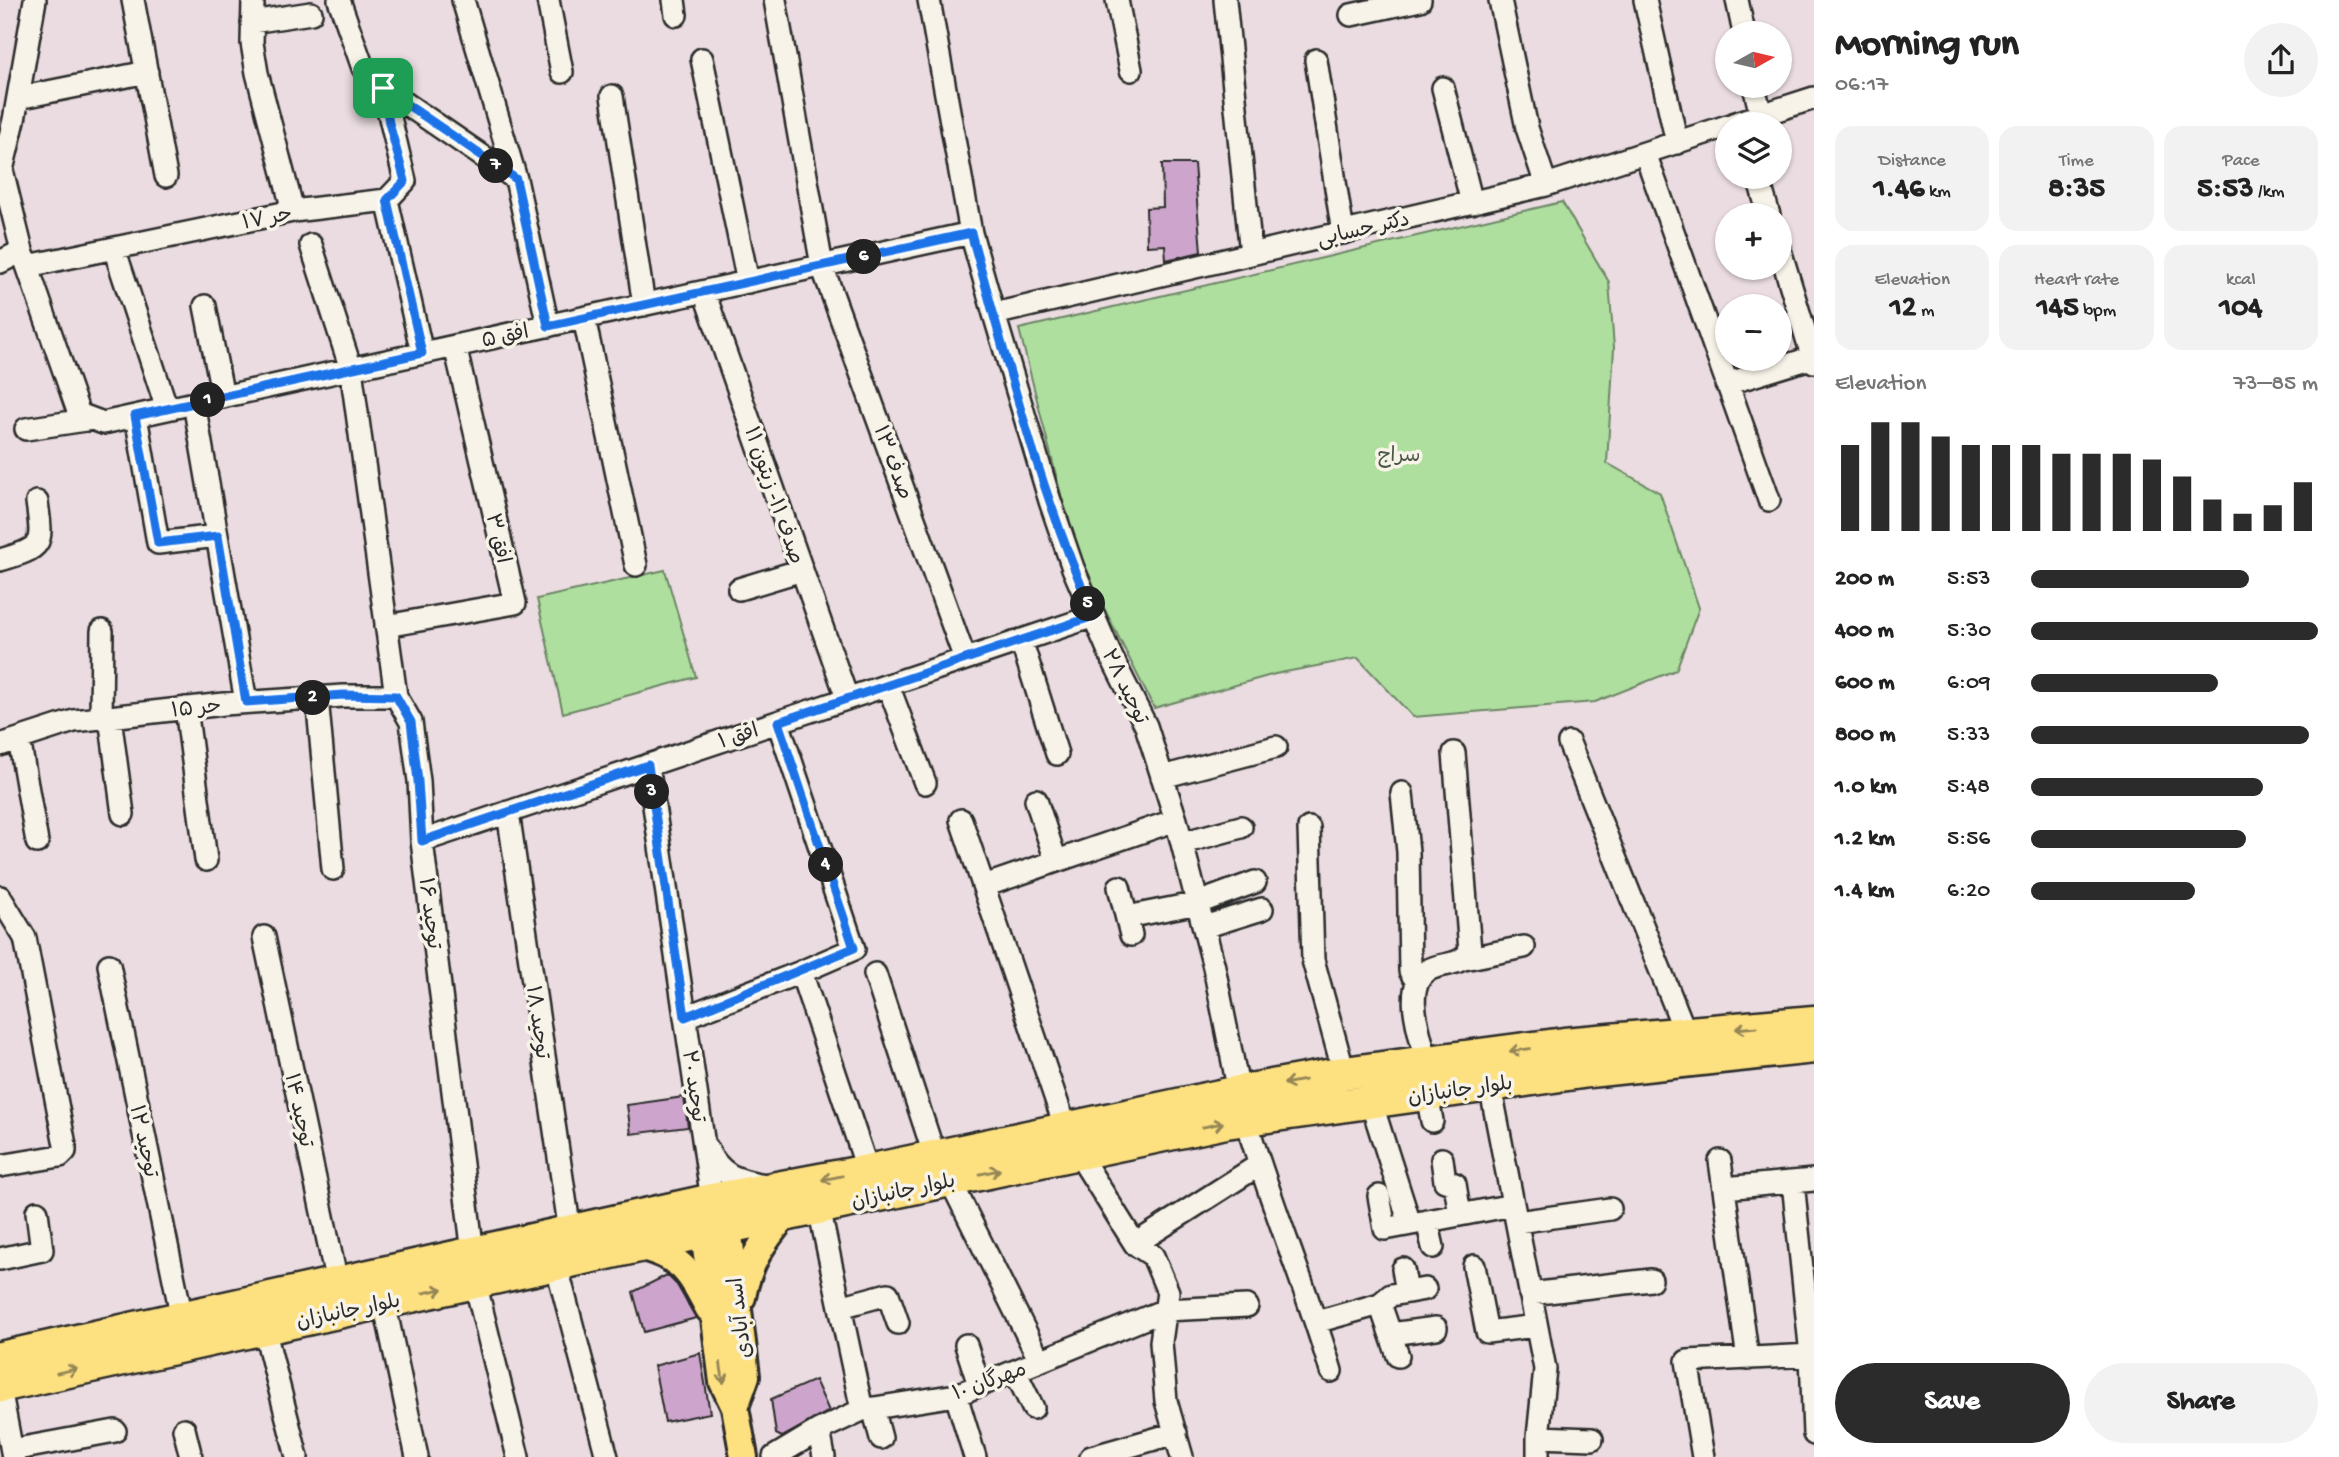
<!DOCTYPE html>
<html lang="en">
<head>
<meta charset="utf-8">
<style>
  body { margin:0; font-family:"Gochi Hand","Playpen Sans Arabic",sans-serif; background:#f2f2f2; color:#222; height:100vh; display:flex; flex-direction:column; font-size:26px; white-space:nowrap }
  * { box-sizing:border-box; margin:0 }
  p { font-size:23px; color:#767676 }
  .icon { flex:none; width:38px; height:38px; fill:none; stroke:currentColor; stroke-width:2; stroke-linecap:round; stroke-linejoin:round }
  .map { position:relative; flex:1; overflow:hidden }
  .sheet { display:flex; flex-direction:column; background:#fff; width:525px }
  .sheet>* { flex:none }
  .needle { width:46px; rotate:82deg }
  .fabs { position:absolute; left:1715px; top:21px; display:grid; gap:14px }
  .fabs a { display:grid; place-items:center; width:77px; height:77px; border-radius:50%; background:#fff; box-shadow:0 2px 5px #0004; font-size:35px }
  .pin { position:absolute; display:grid; place-items:center; width:60px; height:60px; color:#fff; margin:-30px; border-radius:14px; box-shadow:0 4px 10px #0006 }
  .km { position:absolute; width:35px; height:35px; margin:-18px; border-radius:50%; background:#222; color:#fff; font-size:19px; line-height:35px; text-align:center }
  .round { display:grid; place-items:center; flex:none; width:74px; height:74px; border-radius:37px; background:#f2f2f2 }
  .overview { display:flex; align-items:center; justify-content:space-between; height:119px; padding:0 21px }
  h1 { font-size:38px; font-weight:700; line-height:52px }
  .figures { display:grid; grid-template-columns:repeat(3,1fr); gap:10px; height:119px; padding:7px 21px }
  .figures div { display:grid; align-content:center; border-radius:18px; background:#f2f2f2; text-align:center }
  .figures b { font-size:30px; font-weight:700 }
  .figures small { font-size:19px; font-weight:400 }
  .figures p { font-size:19px }
  .chart { height:196px; padding:14px 21px }
  .chart p { display:flex; justify-content:space-between }
  .chart svg { width:100%; height:126px; margin-top:7px; stroke:#2b2b2b; stroke-width:6 }
  .action { display:flex; gap:14px; margin-top:auto; padding:14px 21px }
  .action a { flex:1; height:80px; border-radius:42px; background:#2b2b2b; color:#fff; font-size:28px; font-weight:700; line-height:80px; text-align:center }
  .action a+a { background:#f2f2f2; color:#222 }
  ul { padding:0 21px; list-style:none; font-size:23px }
  li { display:grid; grid-template-columns:112px 84px 1fr; align-items:center; height:52px }
  li i { height:18px; border-radius:9px; background:#2b2b2b }
  main { display:flex; flex:1; min-height:0 }
  .map>svg:first-child { display:block }
</style>
</head>
<body>
<main>
<div class="map">
<svg width="1814" height="1457" viewBox="0 0 1814 1457">
  <rect width="100%" height="100%" fill="#eadce0"/>
  <filter id="ink" filterUnits="userSpaceOnUse"><feTurbulence type="fractalNoise" baseFrequency=".0143" numOctaves="2"/><feDisplacementMap in="SourceGraphic" scale="14" xChannelSelector="R" yChannelSelector="G"/><feConvolveMatrix kernelMatrix="1 2 1 2 8 2 1 2 1" color-interpolation-filters="sRGB"/></filter>
  <g filter="url(#ink)">
    <path fill="#aedf9f" stroke="#6c8565" stroke-width="2" d="M1562 202 1609 282 1614 348 1607 463 1660 493 1699 608 1676 670 1595 702 1413 717 1358 658 1275 674 1154 708 1075 550 1019 329Z
      M665 570 696 677 563 713 537 599Z"/>
    <path fill="#cda5cc" stroke="#2b2b2b" stroke-width="2" d="M1162 164H1194L1201 252 1166 260 1165 245 1147 246 1146 208 1163 207Z
      M684 1097 688 1127 631 1134 627 1105Z
      M667 1275 677 1285 696 1318 644 1332 633 1292Z
      M700 1353 710 1413 665 1422 654 1366Z
      M815 1380 829 1411 782 1437 776 1434 771 1399Z"/>
    <g fill="none" stroke-linecap="round" stroke-linejoin="round">
      <defs>
        <path id="minor" d="M35 0 14 120 2 170 22 251 79 414 103 423 971 233
          M133 0 166 176
          M253 0 252 43 257 73 293 211
          M339 0 363 68 383 88 516 179
          M463 0 516 179 548 326
          M548 0 562 72
          M674 0 676 15
          M775 0 822 266 965 659
          M929 0 971 233 994 314 1050 501 1073 568 1110 654 1146 726 1176 820 1214 967 1239 1092
          M1117 0 1131 70
          M1225 0 1251 254
          M1500 0 1527 128 1546 185
          M1645 0 1677 143
          M1737 0 1744 33
          M1351 15 1420 0
          M252 22 311 13
          M702 59 748 282
          M1316 60 1343 233
          M1754 86 1761 115
          M1443 88 1472 203
          M612 96 644 305
          M18 98 147 72
          M1733 124 1814 98
          M1645 153 1769 500
          M1758 177 1769 215
          M387 200 422 353
          M311 245 351 369 396 696 411 722 419 781 422 841 473 1253
          M114 248 167 409
          M1780 250 1814 362
          M0 262 22 251
          M28 266 293 211 387 200 405 181 383 88
          M704 292 847 698
          M205 306 223 397
          M994 314 1546 185 1727 126
          M584 318 636 565
          M1726 384 1814 357
          M194 403 246 702
          M136 416 158 543 217 536
          M26 429 92 419
          M0 560C44 547 43 546 37 502
          M739 589 802 570
          M386 626 515 603 455 346
          M1021 640 1057 754
          M888 685 925 783
          M317 697 333 869
          M186 708 206 860
          M110 717 123 814
          M101 718 102 631
          M778 722 854 949 801 972 868 1171
          M19 739 37 842
          M1569 743 1686 1034
          M0 745 74 721 224 704 343 696H396
          M648 765 712 1200
          M1162 777 1276 747
          M1402 793 1408 852 1410 971 1417 982
          M1036 800 1056 861
          M508 812 570 1232
          M961 820 1066 1129
          M1309 828 1313 960 1344 1073
          M422 841 1094 616
          M1182 843 1241 827
          M984 886 1176 820
          M1119 887 1131 935
          M0 897 25 938 65 1145V1151L60 1156 0 1166
          M1127 917 1198 903 1255 882
          M1204 927 1262 909
          M264 937 337 1283
          M1464 959 1524 947
          M109 965 182 1318
          M875 974 935 1157
          M685 1017 801 972
          M1427 1062C1421 1037 1400 984 1430 969 1446 962 1459 967 1470 951L1454 753
          M1490 1085 1545 1369 1538 1437V1457
          M1427 1094 1432 1121
          M1371 1102 1410 1224
          M1246 1120C1271 1205 1306 1286 1331 1371
          M707 1148C720 1176 737 1180 765 1185
          M1078 1153 1135 1244 1153 1256 1168 1292 1161 1342 1166 1401 1182 1457
          M1442 1159 1445 1181 1455 1184 1460 1215
          M1720 1161 1748 1359
          M950 1180 1040 1361
          M1793 1182 1811 1355 1814 1434
          M1724 1188 1814 1180
          M1379 1196 1385 1229 1513 1205
          M819 1208 862 1410
          M1427 1221 1433 1247
          M1517 1222 1610 1209
          M1135 1244 1259 1165
          M0 1259 42 1250 37 1212
          M556 1264 607 1457
          M1474 1266 1487 1332 1536 1326
          M1403 1269 1407 1292
          M475 1282 518 1457
          M1530 1294 1651 1280
          M384 1302 417 1457
          M1380 1304 1391 1295 1425 1289
          M840 1307 888 1294 898 1323
          M1316 1322 1380 1304 1398 1356
          M264 1328 297 1457
          M1391 1334 1436 1328
          M966 1345 979 1385
          M1015 1371 1033 1408
          M0 1388 13 1457
          M956 1395 975 1457
          M873 1408 881 1438
          M184 1429 191 1457
          M819 1430 824 1457
          M1538 1437 1592 1439
          M12 1450 115 1431
          M774 1457 819 1430 862 1410 956 1395 1165 1310 1247 1306
          M1091 1457 1176 1433
          M1703 1457 1687 1361 1814 1355"/>
        <path id="major" d="M718 1211 728 1227 746 1376 735 1407
          M709 1212 704 1232 723 1382 735 1407 744 1457
          M639 1246C682 1257 689 1271 709 1309
          M742 1297C748 1263 763 1241 785 1215"/>
        <path id="highway" d="M0 1358 712 1200 868 1171 1239 1092 1344 1073 1564 1044 1814 1022
          M0 1386 694 1234 1226 1122 1589 1071 1814 1047"/>
      </defs>
      <use href="#minor" stroke="#2b2b2b" stroke-width="26"/>
      <use href="#major" stroke="#2b2b2b" stroke-width="32"/>
      <use href="#highway" stroke="#2b2b2b" stroke-width="37"/>
      <use href="#minor" stroke="#f7f3e8" stroke-width="21"/>
      <use href="#major" stroke="#fde080" stroke-width="26"/>
      <use href="#highway" stroke="#fde080" stroke-width="32"/>
    </g>
    <defs><path id="oneway-shaft" d="M-6 0H5M1.5-3L5.5 0L1.5 3" fill="none" stroke-width="1.6" stroke-linecap="round" stroke-linejoin="round" transform="scale(1.75)"/></defs>
    <g stroke="#948656">
      <use href="#oneway-shaft" transform="translate(1746 1028) rotate(175)"/>
      <use href="#oneway-shaft" transform="translate(1520 1050) rotate(173)"/>
      <use href="#oneway-shaft" transform="translate(1294 1082) rotate(170)"/>
      <use href="#oneway-shaft" transform="translate(1213 1125) rotate(-12)"/>
      <use href="#oneway-shaft" transform="translate(990 1172) rotate(-12)"/>
      <use href="#oneway-shaft" transform="translate(832 1178) rotate(169)"/>
      <use href="#oneway-shaft" transform="translate(433 1291) rotate(-12)"/>
      <use href="#oneway-shaft" transform="translate(67 1371) rotate(-12)"/>
      <use href="#oneway-shaft" transform="translate(722 1373) rotate(81)"/>
    </g>
  </g>
  <g fill="none" stroke-linecap="round" stroke-linejoin="round" filter="url(#ink)">
    <defs>
      <path id="route" d="M383 88 516 179 548 326 971 233C1007 362 1040 493 1094 616L778 722 854 948 685 1017 648 765 422 841 418 781 411 722 396 696 343 695 246 702 218 536 158 543 135 416 422 353 387 200 405 181 389 123Z"/>
    </defs>
    <use href="#route" stroke="#fff" stroke-width="14"/>
    <use href="#route" stroke="#1a73e8" stroke-width="9"/>
  </g>
  <g text-anchor="middle" stroke-width="7" stroke-linejoin="round" paint-order="stroke">
    <g font-size="21" fill="#2b2b2b" stroke="#f7f3e8">
      <text transform="translate(267 217) rotate(-11)" y="7">حر ۱۷</text>
      <text transform="translate(1363 228) rotate(-13)" y="7">دکتر حسابی</text>
      <text transform="translate(505 335) rotate(-12)" y="7">افق ۵</text>
      <text transform="translate(894 462) rotate(70)" y="7">صدف ۱۳</text>
      <text transform="translate(775 495) rotate(71)" y="7">صدف ۱۱- زیتون ۱۱</text>
      <text transform="translate(499 538) rotate(77)" y="7">افق ۳</text>
      <text transform="translate(1126 686) rotate(64)" y="7">توحید ۲۸</text>
      <text transform="translate(196 707) rotate(-6)" y="7">حر ۱۵</text>
      <text transform="translate(738 735) rotate(-18)" y="7">افق ۱</text>
      <text transform="translate(431 913) rotate(83)" y="7">توحید ۱۶</text>
      <text transform="translate(539 1022) rotate(82)" y="7">توحید ۱۸</text>
      <text transform="translate(695 1086) rotate(82)" y="7">توحید ۲۰</text>
      <text transform="translate(1460 1089) rotate(-8)" y="7">بلوار جانبازان</text>
      <text transform="translate(300 1110) rotate(78)" y="7">توحید ۱۴</text>
      <text transform="translate(145 1141) rotate(78)" y="7">توحید ۱۲</text>
      <text transform="translate(903 1190) rotate(-12)" y="7">بلوار جانبازان</text>
      <text transform="translate(348 1310) rotate(-12)" y="7">بلوار جانبازان</text>
      <text transform="translate(739 1318) rotate(-97)" y="7">اسد آبادی</text>
      <text transform="translate(989 1380) rotate(-20)" y="7">مهرگان ۱۰</text>
    </g>
    <g font-size="21" fill="#4c5848" stroke="#f7f3e8">
      <text x="1399" y="461">سراج</text>
    </g>
  </g>
</svg>
<div class="fabs">
<a><svg class="needle" viewBox="-14 -14 28 28"><path d="M0-13l5 13h-10z" fill="#e53935"/><path d="M0 13l5-13h-10z" fill="#767676"/></svg></a>
<a><svg class="icon" aria-label="layers" viewBox="0 0 24 24"><path d="M12 4l9 5-9 5-9-5zM3 14l9 5 9-5"/></svg></a>
<a>+</a>
<a>−</a>
</div>
<div class="pin" style="left:383px;top:88px;background:#1e9e55"><svg class="icon" aria-label="arrive" viewBox="0 0 24 24"><path d="M6 21V4h12l-3 4 3 4H6"/></svg></div>
<b class="km" style="left:208px;top:400px">1</b>
<b class="km" style="left:313px;top:698px">2</b>
<b class="km" style="left:652px;top:792px">3</b>
<b class="km" style="left:826px;top:865px">4</b>
<b class="km" style="left:1088px;top:604px">5</b>
<b class="km" style="left:864px;top:257px">6</b>
<b class="km" style="left:496px;top:166px">7</b>
</div>
<section class="sheet">
<div class="overview"><div><h1>Morning run</h1><p>06:17</p></div><a class="round"><svg class="icon" aria-label="share" viewBox="0 0 24 24"><path d="M12 15V3M7 8l5-5 5 5M5 13v7h14v-7"/></svg></a></div>
<div class="figures">
<div><p>Distance</p><b>1.46<small> km</small></b></div>
<div><p>Time</p><b>8:35</b></div>
<div><p>Pace</p><b>5:53<small> /km</small></b></div>
</div>
<div class="figures">
<div><p>Elevation</p><b>12<small> m</small></b></div>
<div><p>Heart rate</p><b>145<small> bpm</small></b></div>
<div><p>kcal</p><b>104</b></div>
</div>
<div class="chart"><p><span>Elevation</span>73–85 m</p>
<svg viewBox="0 0 160 44" preserveAspectRatio="none"><path d="M5 44V14M15 44V6M25 44V6M35 44V11M45 44V14M55 44V14M65 44V14M75 44V17M85 44V17M95 44V17M105 44V19M115 44V25M125 44V33M135 44V38M145 44V35M155 44V27"/></svg>
</div>
<ul>
<li><b>200 m</b>5:53<i style="width:76%"></i></li>
<li><b>400 m</b>5:30<i style="width:100%"></i></li>
<li><b>600 m</b>6:09<i style="width:65%"></i></li>
<li><b>800 m</b>5:33<i style="width:97%"></i></li>
<li><b>1.0 km</b>5:48<i style="width:81%"></i></li>
<li><b>1.2 km</b>5:56<i style="width:75%"></i></li>
<li><b>1.4 km</b>6:20<i style="width:57%"></i></li>
</ul>
<div class="action"><a>Save</a><a>Share</a></div>
</section>
</main>
</body>
</html>
